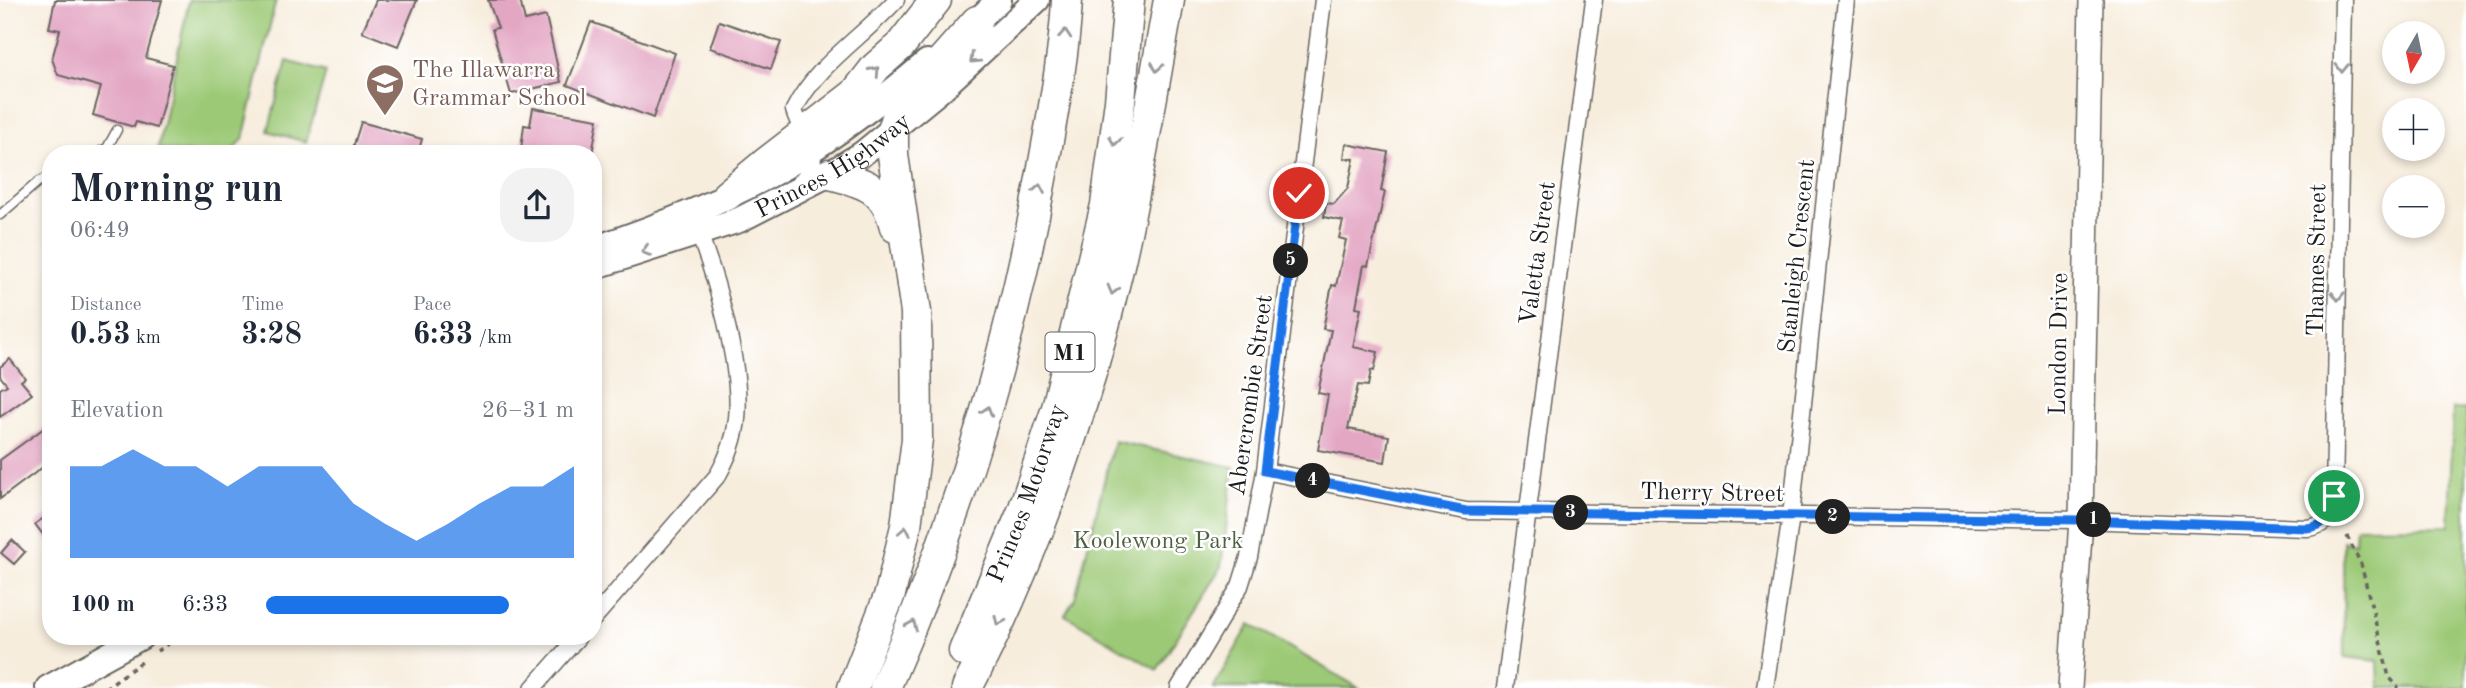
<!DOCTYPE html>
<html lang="en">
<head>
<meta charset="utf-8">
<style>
  body { margin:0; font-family:"Old Standard TT",serif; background:#f2f2f3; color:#1f2937; height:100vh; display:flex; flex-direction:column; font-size:26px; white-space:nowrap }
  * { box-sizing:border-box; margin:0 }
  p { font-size:23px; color:#747a83 }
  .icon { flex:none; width:38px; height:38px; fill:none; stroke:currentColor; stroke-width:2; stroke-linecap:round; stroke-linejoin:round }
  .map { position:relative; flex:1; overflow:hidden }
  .drawer { position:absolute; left:42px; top:145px; width:560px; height:500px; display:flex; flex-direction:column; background:#fff; border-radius:28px; box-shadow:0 4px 10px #0003 }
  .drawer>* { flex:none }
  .needle { width:46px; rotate:189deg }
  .tools { position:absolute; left:2382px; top:21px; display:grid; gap:14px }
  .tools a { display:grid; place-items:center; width:63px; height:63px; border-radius:50%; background:#fff; box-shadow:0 4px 10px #0003; font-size:35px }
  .pin { position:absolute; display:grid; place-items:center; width:60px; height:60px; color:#fff; margin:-30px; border:4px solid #fff; border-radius:50%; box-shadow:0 2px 7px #0007 }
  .km { position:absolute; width:35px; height:35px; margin:-18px; border-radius:50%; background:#222; color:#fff; font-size:19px; line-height:35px; text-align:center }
  .round { display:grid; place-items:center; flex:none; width:74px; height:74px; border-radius:28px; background:#f2f2f3 }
  .head { display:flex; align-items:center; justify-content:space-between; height:119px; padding:0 28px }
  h1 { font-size:38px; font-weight:600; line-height:52px }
  .metrics { display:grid; grid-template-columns:repeat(3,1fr); gap:10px; height:119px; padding:7px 28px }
  .metrics div { display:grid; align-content:center }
  .metrics b { font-size:30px; font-weight:600 }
  .metrics small { font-size:19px; font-weight:400 }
  .metrics p { font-size:19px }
  .chart { height:196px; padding:14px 28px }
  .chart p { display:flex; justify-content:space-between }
  .chart svg { width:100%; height:126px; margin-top:7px; fill:#1a73e8; opacity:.7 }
  ul { padding:0 28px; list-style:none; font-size:23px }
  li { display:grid; grid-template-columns:112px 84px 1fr; align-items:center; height:52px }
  li i { height:18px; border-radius:9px; background:#1a73e8 }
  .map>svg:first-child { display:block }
</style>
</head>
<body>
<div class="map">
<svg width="2466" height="688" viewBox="0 0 2466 688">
  <rect width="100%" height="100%" fill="#fff"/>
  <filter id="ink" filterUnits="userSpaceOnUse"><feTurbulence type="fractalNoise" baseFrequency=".0143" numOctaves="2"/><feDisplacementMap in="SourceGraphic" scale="14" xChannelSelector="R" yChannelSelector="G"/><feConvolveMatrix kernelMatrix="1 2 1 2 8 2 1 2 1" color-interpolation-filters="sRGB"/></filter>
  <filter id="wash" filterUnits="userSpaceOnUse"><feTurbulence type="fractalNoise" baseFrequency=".00686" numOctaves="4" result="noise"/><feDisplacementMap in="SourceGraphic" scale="28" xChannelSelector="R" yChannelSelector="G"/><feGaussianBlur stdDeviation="1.57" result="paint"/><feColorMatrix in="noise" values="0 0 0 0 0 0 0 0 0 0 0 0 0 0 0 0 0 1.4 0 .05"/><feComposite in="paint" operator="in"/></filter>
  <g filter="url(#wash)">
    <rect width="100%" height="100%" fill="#f7eddd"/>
    <path fill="#9cc976" stroke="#5c7249" stroke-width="2" d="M189 0H276L243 139 230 154H195L158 148Z
      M287 61 326 72 306 142 268 131Z
      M2453 409H2466V688H2379L2378 661 2344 657 2343 541 2355 543 2356 527 2449 526Z
      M1114 441 1234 467 1221 567 1157 670 1065 615 1075 598Z
      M1250 624 1359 688H1213Z"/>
    <g id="blocks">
      <path fill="#e3a6c3" d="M55 0H162L146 58 173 65 157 128 136 122 134 127 93 115 101 87 58 75 52 59 60 30 49 28Z
        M376 0H417L398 46 362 32Z
        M488 0H520L525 21 546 16 561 82 511 94 492 29 498 28Z
        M719 21 781 42 771 69 710 48Z
        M591 22 675 53 653 118 567 85Z
        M533 108 598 119 592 154H543L521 150 524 125 530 126Z
        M361 122 422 139 418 154H351Z
        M1346 144 1388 152 1381 191 1385 192 1368 266 1364 265 1356 307 1361 308 1353 347 1378 352 1374 371 1371 370 1368 386 1358 385 1348 429 1389 436 1385 462 1318 450 1328 395 1318 393 1331 330 1323 329 1332 285 1336 286 1346 240 1339 238 1343 221 1324 217 1326 203 1334 204 1348 188 1354 159 1344 158Z
        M10 359 25 378 21 381 32 394 0 417V389L7 385 0 376V367Z
        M51 423V461L0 499V460Z
        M51 513V545L35 524Z
        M12 540 25 552 14 564 1 553Z"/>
    </g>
  </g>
  <g filter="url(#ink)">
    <use href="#blocks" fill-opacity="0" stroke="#696560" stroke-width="2"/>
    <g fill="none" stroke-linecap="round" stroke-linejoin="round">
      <defs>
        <path id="lane" d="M95 154 107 148 117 130
          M0 215 38 182 51 175"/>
        <path id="street" d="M798 185C829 157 803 141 794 110 816 65 863 37 896 0
          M1265 471 1466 511 2081 520 2307 528C2327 526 2332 515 2334 496L2343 0
          M593 619 718 475C728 457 735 440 737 419 742 366 716 276 696 226
          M533 688 578 637
          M1179 688 1240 586 1249 557 1265 471 1323 0
          M1505 688 1594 0
          M1765 688 1791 516 1846 0"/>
        <path id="secondary" d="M2070 688 2081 520 2091 0"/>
        <g id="primary">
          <path d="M964 33 999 0"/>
          <path d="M593 249C658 227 736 197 794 161 841 132 885 98 927 62"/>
          <path id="s1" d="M593 267 739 220 829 174 862 154 939 91 1037 0"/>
          <path d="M48 688 141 637"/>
        </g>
        <g id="highway">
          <path d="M829 174C864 182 886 188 895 227"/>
          <path d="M727 195 767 162 855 94 876 67 900 46 936 0"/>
          <path id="s2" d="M964 651 1023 511 1057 408 1106 205 1120 101 1129 0"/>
          <path d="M853 688 890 594 906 526 917 439 916 312 893 155V130L900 108 977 21"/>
          <path d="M885 688C958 521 1011 347 1043 168 1053 112 1064 57 1067 0"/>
          <path d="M967 688C1034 561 1087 405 1119 265 1139 178 1153 89 1169 0"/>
        </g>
      </defs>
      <use href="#lane" stroke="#696560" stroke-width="11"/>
      <use href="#street" stroke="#696560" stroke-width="19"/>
      <use href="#secondary" stroke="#696560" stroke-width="26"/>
      <use href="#primary" stroke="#696560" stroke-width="28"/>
      <use href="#highway" stroke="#696560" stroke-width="33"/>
      <path stroke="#696560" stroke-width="3.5" stroke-dasharray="5 5" stroke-linecap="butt" d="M2347 536 2361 564 2389 677 2399 688
        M157 651 178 637
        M105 688 142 662"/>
      <use href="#lane" stroke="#fff" stroke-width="8"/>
      <use href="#street" stroke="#fff" stroke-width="16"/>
      <use href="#secondary" stroke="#fff" stroke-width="23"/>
      <use href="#primary" stroke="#fff" stroke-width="24"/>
      <use href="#highway" stroke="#fff" stroke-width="30"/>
    </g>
    <defs><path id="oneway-chevron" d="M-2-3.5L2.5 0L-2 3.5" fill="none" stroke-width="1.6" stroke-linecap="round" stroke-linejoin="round" transform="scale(1.75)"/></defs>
    <g stroke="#999">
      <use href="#oneway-chevron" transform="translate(1065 34) rotate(-85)"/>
      <use href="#oneway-chevron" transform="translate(974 59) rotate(137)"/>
      <use href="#oneway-chevron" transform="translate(1157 67) rotate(100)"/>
      <use href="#oneway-chevron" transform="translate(2342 68) rotate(91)"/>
      <use href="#oneway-chevron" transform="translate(875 71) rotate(-48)"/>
      <use href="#oneway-chevron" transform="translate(1115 141) rotate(98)"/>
      <use href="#oneway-chevron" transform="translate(1039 189) rotate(-80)"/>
      <use href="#oneway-chevron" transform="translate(646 251) rotate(163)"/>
      <use href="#oneway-chevron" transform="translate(1113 290) rotate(105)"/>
      <use href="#oneway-chevron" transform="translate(2338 296) rotate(91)"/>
      <use href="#oneway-chevron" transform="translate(987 411) rotate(-73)"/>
      <use href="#oneway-chevron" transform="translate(905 531) rotate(-79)"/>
      <use href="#oneway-chevron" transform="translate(999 621) rotate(114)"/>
      <use href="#oneway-chevron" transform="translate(912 625) rotate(-67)"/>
    </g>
  </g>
  <g fill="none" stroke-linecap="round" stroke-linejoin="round" filter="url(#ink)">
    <defs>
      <path id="route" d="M1299 193 1265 471 1466 511 2081 520 2307 528C2327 526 2332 514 2334 496"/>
    </defs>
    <use href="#route" stroke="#fff" stroke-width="14"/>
    <use href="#route" stroke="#1a73e8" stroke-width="9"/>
  </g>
  <defs>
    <symbol id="school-pin" viewBox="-11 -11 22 30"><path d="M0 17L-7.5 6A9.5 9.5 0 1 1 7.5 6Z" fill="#8d6e63" stroke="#fff"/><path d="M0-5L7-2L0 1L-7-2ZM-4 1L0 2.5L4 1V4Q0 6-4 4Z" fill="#fff"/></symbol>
  </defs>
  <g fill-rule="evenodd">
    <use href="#school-pin" x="363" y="61" width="44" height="60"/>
  </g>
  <g text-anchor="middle" stroke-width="5" stroke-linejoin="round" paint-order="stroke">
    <rect fill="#fff" stroke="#606060" stroke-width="2" x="1045.5" y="332.5" width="49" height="39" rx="5"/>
    <g font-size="23" font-weight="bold" fill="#1c1c1c">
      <text x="1070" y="360">M1</text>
    </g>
    <g font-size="24" fill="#785e54" stroke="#fff" text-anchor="start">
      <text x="412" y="77">The Illawarra<tspan x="412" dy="28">Grammar School</tspan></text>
    </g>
    <g font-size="24" fill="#1c1c1c" stroke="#fff">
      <text dy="8" stroke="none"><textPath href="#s1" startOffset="262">Princes Highway</textPath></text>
      <text transform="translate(1537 253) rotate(-82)" y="8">Valetta Street</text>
      <text transform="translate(1796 256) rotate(-84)" y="8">Stanleigh Crescent</text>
      <text transform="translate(2316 260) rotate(-89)" y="8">Thames Street</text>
      <text transform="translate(2058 344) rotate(-89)" y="8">London Drive</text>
      <text transform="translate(1250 395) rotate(-82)" y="8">Abercrombie Street</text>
      <text dy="8" stroke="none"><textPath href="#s2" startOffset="170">Princes Motorway</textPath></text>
      <text transform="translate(1712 492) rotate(1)" y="8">Therry Street</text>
    </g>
    <g font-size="24" fill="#4f6140" stroke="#fff">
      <text x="1158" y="548">Koolewong Park</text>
    </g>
  </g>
</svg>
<div class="tools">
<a><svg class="needle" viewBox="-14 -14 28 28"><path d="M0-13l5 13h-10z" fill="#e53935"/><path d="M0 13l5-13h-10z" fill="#747a83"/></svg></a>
<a>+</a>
<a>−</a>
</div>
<div class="pin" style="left:2334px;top:496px;background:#1e9e55"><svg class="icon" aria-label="arrive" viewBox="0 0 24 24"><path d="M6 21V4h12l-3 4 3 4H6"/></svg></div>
<div class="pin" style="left:1299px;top:193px;background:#d93025"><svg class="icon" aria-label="check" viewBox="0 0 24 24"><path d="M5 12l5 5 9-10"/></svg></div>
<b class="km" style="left:2094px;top:520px">1</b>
<b class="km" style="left:1833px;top:517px">2</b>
<b class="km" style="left:1571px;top:513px">3</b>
<b class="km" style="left:1313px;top:481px">4</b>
<b class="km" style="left:1291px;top:261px">5</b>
<section class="drawer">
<div class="head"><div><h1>Morning run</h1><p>06:49</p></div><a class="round"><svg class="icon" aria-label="share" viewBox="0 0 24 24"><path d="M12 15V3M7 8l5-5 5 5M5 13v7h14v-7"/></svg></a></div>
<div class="metrics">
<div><p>Distance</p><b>0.53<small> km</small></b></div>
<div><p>Time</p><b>3:28</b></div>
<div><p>Pace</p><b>6:33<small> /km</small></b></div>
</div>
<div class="chart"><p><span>Elevation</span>26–31 m</p>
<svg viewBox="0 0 160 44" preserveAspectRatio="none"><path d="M0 44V12L10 12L20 6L30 12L40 12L50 19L60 12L70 12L80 12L90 25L100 32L110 38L120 32L130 25L140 19L150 19L160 12V44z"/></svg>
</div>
<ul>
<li><b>100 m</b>6:33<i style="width:79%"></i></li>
</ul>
</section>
</div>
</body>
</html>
